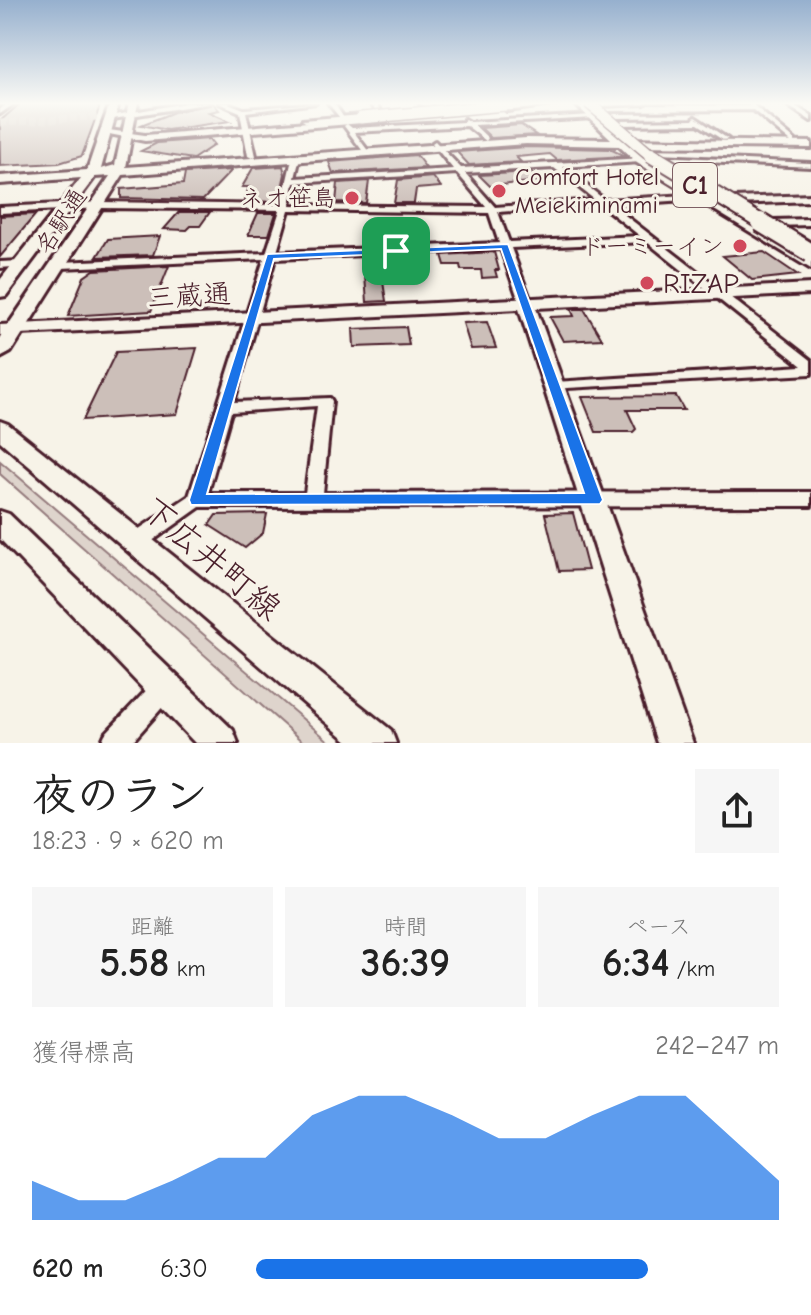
<!DOCTYPE html>
<html lang="ja">
<head>
<meta charset="utf-8">
<style>
  body { margin:0; font-family:"Comic Neue","Klee One",sans-serif; background:#f6f6f6; color:#222; height:100vh; display:flex; flex-direction:column; font-size:30px; white-space:nowrap }
  * { box-sizing:border-box; margin:0 }
  p { font-size:26px; color:#767676 }
  .icon { flex:none; width:44px; height:44px; fill:none; stroke:currentColor; stroke-width:2; stroke-linecap:round; stroke-linejoin:round }
  .map { position:relative; height:743px; overflow:hidden }
  .panel { display:flex; flex-direction:column; background:#fff; flex:1 }
  .panel>* { flex:none }
  .pin { position:absolute; display:grid; place-items:center; width:68px; height:68px; color:#fff; margin:-34px; border-radius:16px; box-shadow:0 4px 12px #0006 }
  .round { display:grid; place-items:center; flex:none; width:84px; height:84px; border-radius:0px; background:#f6f6f6 }
  .overview { display:flex; align-items:center; justify-content:space-between; height:136px; padding:0 32px }
  h1 { font-size:44px; font-weight:700; line-height:60px }
  .stats { display:grid; grid-template-columns:repeat(3,1fr); gap:12px; height:136px; padding:8px 32px }
  .stats div { display:grid; align-content:center; border-radius:0px; background:#f6f6f6; text-align:center }
  .stats b { font-size:40px; font-weight:700 }
  .stats small { font-size:22px; font-weight:400 }
  .stats p { font-size:22px }
  .chart { height:224px; padding:16px 32px }
  .chart p { display:flex; justify-content:space-between }
  .chart svg { width:100%; height:144px; margin-top:8px; fill:#1a73e8; opacity:.7 }
  ul { padding:0 32px; list-style:none; font-size:26px }
  li { display:grid; grid-template-columns:128px 96px 1fr; align-items:center; height:60px }
  li i { height:20px; border-radius:10px; background:#1a73e8 }
  .map>svg:first-child { display:block }
</style>
</head>
<body>
<div class="map">
<svg width="811" height="743" viewBox="0 0 811 743">
  <rect width="100%" height="100%" fill="#f7f3e8"/>
  <filter id="ink" filterUnits="userSpaceOnUse"><feTurbulence type="fractalNoise" baseFrequency=".0125" numOctaves="2"/><feDisplacementMap in="SourceGraphic" scale="16" xChannelSelector="R" yChannelSelector="G"/><feConvolveMatrix kernelMatrix="1 2 1 2 8 2 1 2 1" color-interpolation-filters="sRGB"/></filter>
  <g filter="url(#ink)">
    <path fill="#ded4cc" stroke="#947a7c" stroke-width="2" d="M0 461 331 743H304L0 474Z"/>
    <path fill="#ccbfb9" stroke="#4a1f2b" stroke-width="2" d="M21 103H101L82 156 59 163 0 166V121Z
      M213 103 219 110 209 112 230 121 167 130 141 125 174 112Z
      M521 125 536 135 491 138 481 128Z
      M209 139 214 145 193 159 141 151 157 143Z
      M526 147 610 149 625 156 557 160 550 154 516 157 521 162 469 165 457 152Z
      M416 155 426 168 333 173 329 162Z
      M283 166 285 174 279 202 244 201 249 187H242L253 168Z
      M232 170 203 200 121 198V189L183 184 185 173Z
      M531 172 541 181 490 186 479 175Z
      M433 177 441 187 416 189 414 203H394L398 180Z
      M369 181 366 203 336 202 338 183Z
      M179 212H210L200 226H191L187 230 164 229Z
      M258 213H276L269 235H248Z
      M36 214 0 257V216Z
      M160 236 153 255 97 257 108 239Z
      M494 252 499 270H495L497 277 482 278 481 270H461L460 265H445L442 255Z
      M764 252 798 275 752 280 723 256Z
      M169 266 151 311 68 316 84 277 94 270Z
      M382 275 386 301 367 302 365 276Z
      M571 309H584L602 339 563 341 550 317 574 316Z
      M487 322 496 348 471 349 463 323Z
      M406 327 409 345 354 347 353 329Z
      M197 348 177 414 83 420 116 352Z
      M676 396 684 410H627L636 429 633 432H596L582 397Z
      M573 513 588 570 559 571 545 514Z
      M267 514 263 533 245 548 209 525 216 515Z"/>
    <g fill="none" stroke-linecap="round" stroke-linejoin="round">
      <path stroke="#d4c9c2" stroke-width="7" stroke-dasharray="7 3" stroke-linecap="butt" d="M0 123 97 117"/>
      <defs>
        <path id="street" d="M8 103H15L0 114V109Z
          M219 103H228L244 109 316 103 246 112 256 156 252 158 248 156 240 112Z
          M328 103H334L344 118H340Z
          M369 103H375L383 115H379Z
          M419 103H428L449 113 444 114Z
          M751 103 795 140V142H791L753 110 601 111 598 109 645 107 648 105 749 106Z
          M784 103H791L811 116V121Z
          M592 115 594 118 474 125 488 138 486 141 467 126 354 132 369 152 365 154 344 126 347 124 352 128 463 122 465 119 470 122Z
          M695 117 728 139 723 140 698 124 616 125 613 123 616 121 693 120Z
          M435 141 461 168 644 158 645 160 641 162 563 167 605 200 703 194 704 196 700 199 612 205 811 360V374L550 389 548 386 550 383 555 382 802 366 647 242 511 248 532 304 526 308 520 304 501 249 275 259 234 402 330 398 332 401 323 493 811 492V506L200 507 141 549 134 551 127 549 124 543 127 537 189 496 264 259 61 268 56 265 61 262 266 253 280 210 101 208 0 213V207L101 202 281 205 293 155 300 157 295 178 453 169 432 143ZM554 168 595 200 495 207 465 173ZM457 173 486 207 290 205 294 183ZM601 205 640 236 509 242 498 212ZM289 210 489 213 499 243 277 252ZM317 406 305 493H208L231 412Z
          M659 156 811 163V167L662 160H659Z
          M811 195V201L734 204 730 201 734 198Z
          M811 219V225L773 226 768 223 773 220Z
          M21 261 26 264 25 266 0 268V262Z
          M166 674 174 678 178 686 174 694 131 743H101L105 734 158 678Z"/>
        <path id="secondary" d="M186 103H210L113 119 109 116Z
          M531 103H566L507 111 503 108Z
          M383 116 386 121 145 141 104 133 109 130 145 135Z
          M811 284V294L536 308 693 743H657L519 309 0 335V325Z
          M0 421 8 424 391 730 396 743H350L0 441Z
          M0 511 9 514 233 730 238 743H195L0 539Z"/>
        <path id="primary" d="M110 103H119L101 169 115 165 129 103H138L126 167 526 138 611 139 574 103H584L624 139 811 142V148L632 146 645 157 811 257V269L637 163 619 146 526 144 123 175 11 352 0 358V337L110 176 95 177 6 296 0 297V280L81 178 0 184V176L87 170Z"/>
        <path id="highway" d="M361 115 365 120 307 123 302 120Z"/>
      </defs>
      <use href="#street" stroke="#4a1f2b" stroke-width="6"/>
      <use href="#secondary" stroke="#4a1f2b" stroke-width="6"/>
      <use href="#primary" stroke="#4a1f2b" stroke-width="6"/>
      <use href="#highway" stroke="#4a1f2b" stroke-width="6"/>
      <use href="#street" fill="#f7f3e8" fill-rule="evenodd"/>
      <use href="#secondary" fill="#f7f3e8" fill-rule="evenodd"/>
      <use href="#primary" fill="#f7f3e8" fill-rule="evenodd"/>
      <use href="#highway" fill="#f7f3e8" fill-rule="evenodd"/>
      <defs>
        <path id="highway-bridge-far2" d="M589 103 653 157
          M361 118 528 103"/>
        <path id="highway-bridge-far1" d="M651 155 764 224"/>
        <path id="highway-bridge" d="M760 222 811 253"/>
      </defs>
      <use href="#highway-bridge-far2" stroke="#4a1f2b" stroke-width="14" stroke-linecap="butt"/>
      <use href="#highway-bridge-far1" stroke="#4a1f2b" stroke-width="18" stroke-linecap="butt"/>
      <use href="#highway-bridge" stroke="#4a1f2b" stroke-width="23" stroke-linecap="butt"/>
      <use href="#highway-bridge-far2" stroke="#f7f3e8" stroke-width="11"/>
      <use href="#highway-bridge-far1" stroke="#f7f3e8" stroke-width="14"/>
      <use href="#highway-bridge" stroke="#f7f3e8" stroke-width="18"/>
    </g>
  </g>
  <linearGradient id="sky" x2="0" y2="1"><stop stop-color="#96b0ce"/><stop offset="0.5" stop-color="#fbfaf5"/><stop offset="1" stop-color="#fbfaf5" stop-opacity="0"/></linearGradient>
  <rect width="811" height="207" fill="url(#sky)"/>
  <path fill="#1a73e8" stroke="#fff" stroke-width="2" fill-rule="evenodd" d="M508 244 603 500 600 504 191 505 189 500 267 254ZM501 249 584 493 207 494 274 259Z"/>
  <g fill="#d1495b" stroke="#f7f3e8" stroke-width="3">
    <circle cx="499" cy="191" r="8"/>
    <circle cx="352" cy="198" r="8"/>
    <circle cx="740" cy="246" r="8"/>
    <circle cx="647" cy="283" r="8"/>
  </g>
  <g text-anchor="middle" stroke-width="6" stroke-linejoin="round" paint-order="stroke">
    <g font-size="24" fill="#4a1f2b" stroke="#f7f3e8" text-anchor="end">
      <text x="515" y="185" text-anchor="start">Comfort Hotel<tspan x="515" dy="28">Meiekiminami</tspan></text>
      <text x="336" y="206">ネオ笹島</text>
      <text x="724" y="254">ドーミーイン</text>
    </g>
    <g font-size="24" fill="#4a1f2b" stroke="#f7f3e8">
      <text transform="translate(61 221) rotate(-57)" y="8">名駅通</text>
    </g>
    <rect fill="#f7f3e8" stroke="#7e5f64" stroke-width="2" x="673" y="163" width="44" height="44" rx="6"/>
    <g font-size="26" font-weight="bold" fill="#4a1f2b">
      <text x="695" y="194">C1</text>
    </g>
    <g font-size="28" fill="#4a1f2b" stroke="#f7f3e8" text-anchor="start">
      <text x="663" y="293">RIZAP</text>
    </g>
    <g font-size="28" fill="#4a1f2b" stroke="#f7f3e8">
      <text transform="translate(189 295) rotate(-3)" y="10">三蔵通</text>
    </g>
    <g font-size="34" fill="#4a1f2b" stroke="#f7f3e8">
      <text transform="translate(212 558) rotate(40)" y="12">下広井町線</text>
    </g>
  </g>
</svg>
<div class="pin" style="left:396px;top:251px;background:#1e9e55"><svg class="icon" aria-label="arrive" viewBox="0 0 24 24"><path d="M6 21V4h12l-3 4 3 4H6"/></svg></div>
</div>
<section class="panel">
<div class="overview"><div><h1>夜のラン</h1><p>18:23 · 9 × 620 m</p></div><a class="round"><svg class="icon" aria-label="share" viewBox="0 0 24 24"><path d="M12 15V3M7 8l5-5 5 5M5 13v7h14v-7"/></svg></a></div>
<div class="stats">
<div><p>距離</p><b>5.58<small> km</small></b></div>
<div><p>時間</p><b>36:39</b></div>
<div><p>ペース</p><b>6:34<small> /km</small></b></div>
</div>
<div class="chart"><p><span>獲得標高</span>242–247 m</p>
<svg viewBox="0 0 160 44" preserveAspectRatio="none"><path d="M0 44V32L10 38L20 38L30 32L40 25L50 25L60 12L70 6L80 6L90 12L100 19L110 19L120 12L130 6L140 6L150 19L160 32V44z"/></svg>
</div>
<ul>
<li><b>620 m</b>6:30<i style="width:75%"></i></li>
</ul>
</section>
</body>
</html>
